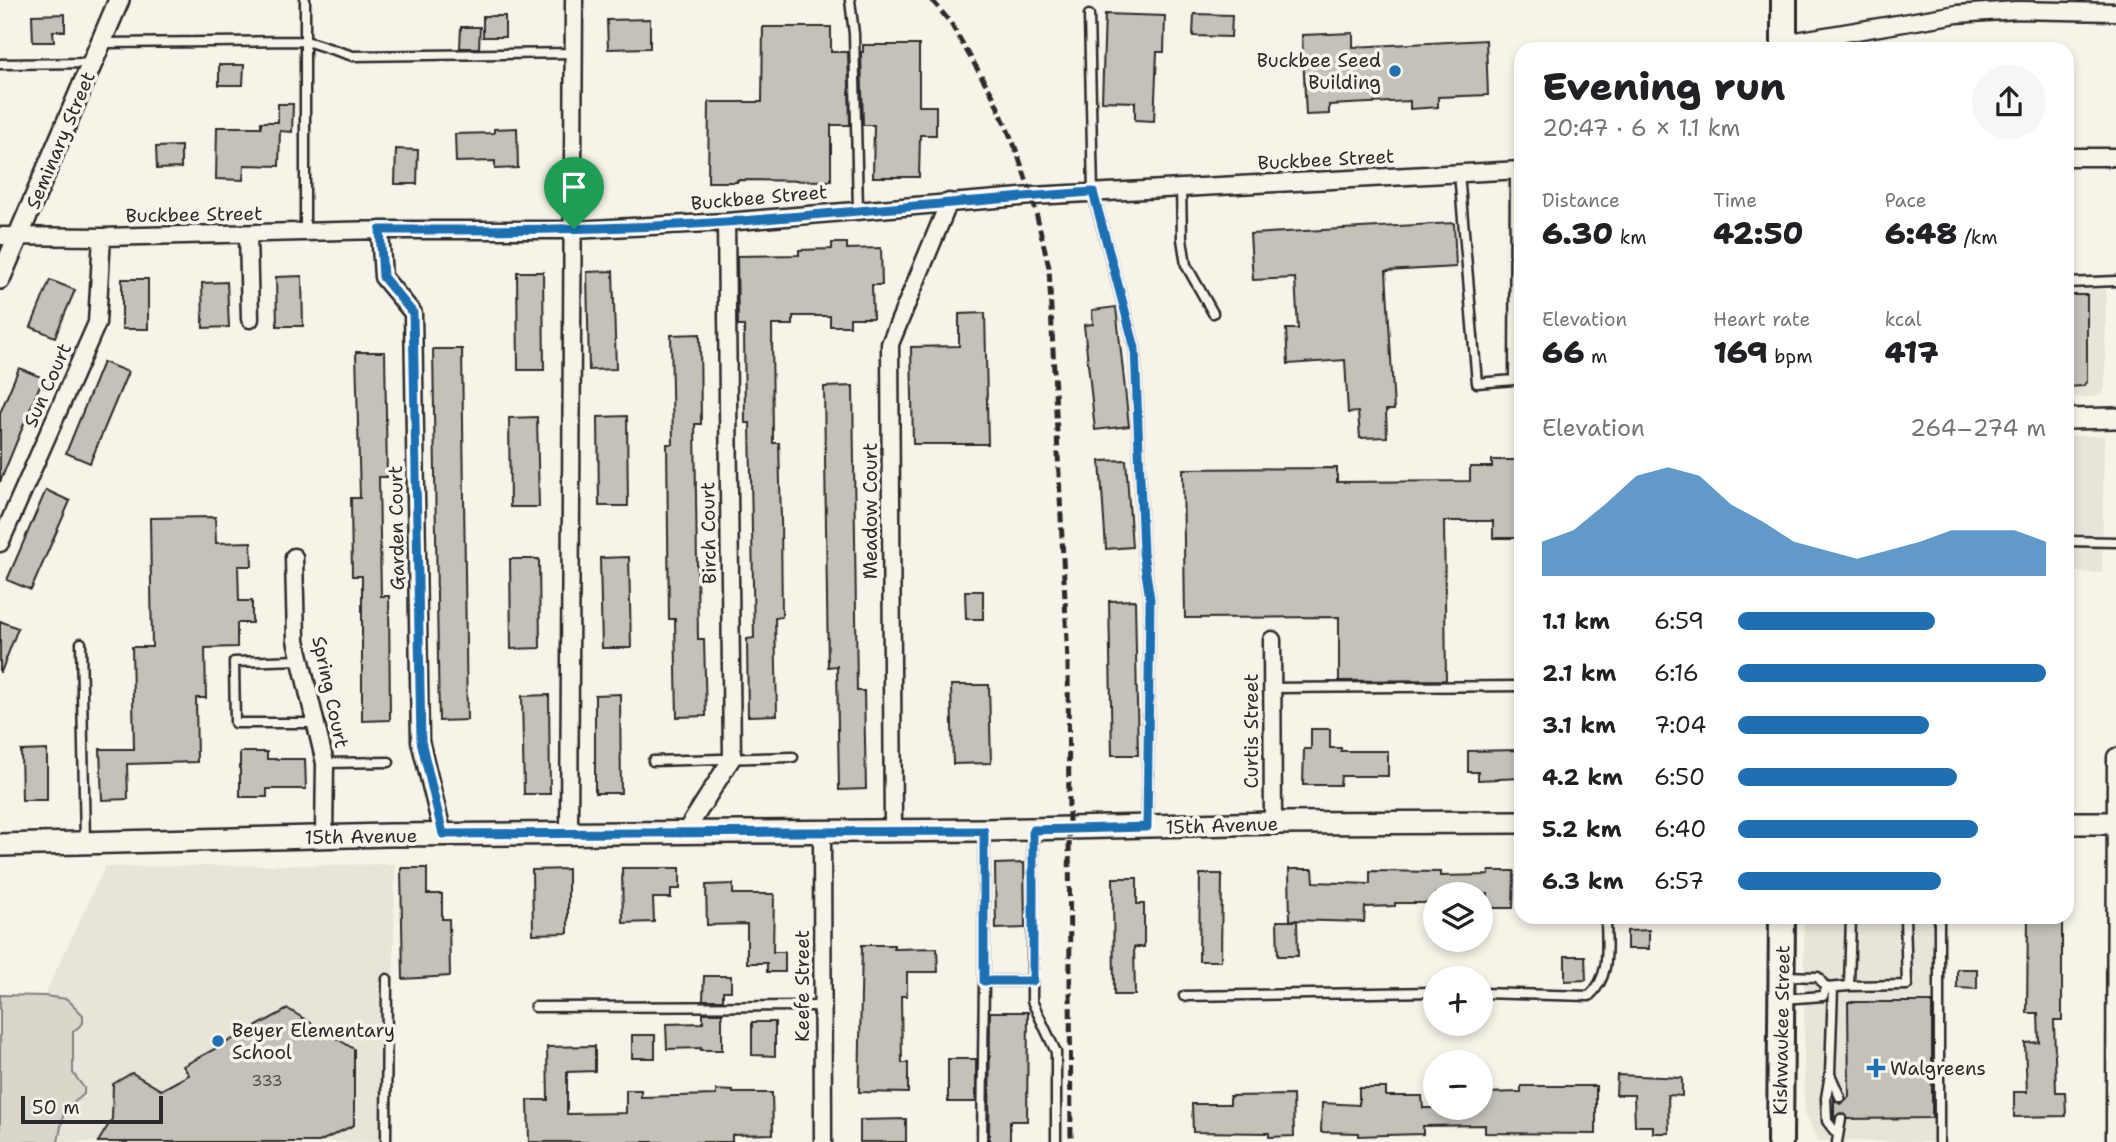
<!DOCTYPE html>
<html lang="en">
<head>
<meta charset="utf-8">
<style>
  body { margin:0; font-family:"Shantell Sans",sans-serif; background:#f6f6f6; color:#202124; height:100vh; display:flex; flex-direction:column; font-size:26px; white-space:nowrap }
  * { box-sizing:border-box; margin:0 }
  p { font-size:23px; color:#757577 }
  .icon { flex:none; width:38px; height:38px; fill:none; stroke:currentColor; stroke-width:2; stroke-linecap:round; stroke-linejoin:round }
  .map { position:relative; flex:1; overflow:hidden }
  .side { position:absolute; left:1514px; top:42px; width:560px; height:882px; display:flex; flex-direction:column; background:#fff; border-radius:21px; box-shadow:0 4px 10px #0003 }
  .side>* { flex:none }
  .buttons { position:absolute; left:1423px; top:882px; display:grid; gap:14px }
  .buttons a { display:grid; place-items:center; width:70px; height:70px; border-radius:50%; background:#fff; box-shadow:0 4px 10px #0003; font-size:35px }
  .scale { position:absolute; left:21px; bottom:18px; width:142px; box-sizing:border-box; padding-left:7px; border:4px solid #2b2b2b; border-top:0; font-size:19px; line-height:24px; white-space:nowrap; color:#2b2b2b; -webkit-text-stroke:5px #f7f3e8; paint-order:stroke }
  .pin { position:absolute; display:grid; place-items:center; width:60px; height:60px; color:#fff; margin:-72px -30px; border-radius:50% 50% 50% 0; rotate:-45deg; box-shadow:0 0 7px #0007 }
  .pin .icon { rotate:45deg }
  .round { display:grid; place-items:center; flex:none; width:74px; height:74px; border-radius:37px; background:#f6f6f6 }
  .overview { display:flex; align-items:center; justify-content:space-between; height:119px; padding:0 28px }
  h1 { font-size:38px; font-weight:800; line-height:52px }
  .stats { display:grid; grid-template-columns:repeat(3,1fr); gap:10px; height:119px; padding:7px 28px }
  .stats div { display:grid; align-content:center }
  .stats b { font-size:30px; font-weight:800 }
  .stats small { font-size:19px; font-weight:400 }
  .stats p { font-size:19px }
  .chart { height:196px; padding:14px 28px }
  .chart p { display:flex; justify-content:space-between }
  .chart svg { width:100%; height:126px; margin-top:7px; fill:#1f6fb2; opacity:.7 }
  ul { padding:0 28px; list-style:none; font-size:23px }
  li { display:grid; grid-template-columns:112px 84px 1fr; align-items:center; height:52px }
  li i { height:18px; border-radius:9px; background:#1f6fb2 }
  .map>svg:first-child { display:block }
</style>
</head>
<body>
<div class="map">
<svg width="2116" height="1142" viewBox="0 0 2116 1142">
  <rect width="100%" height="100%" fill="#f7f3e8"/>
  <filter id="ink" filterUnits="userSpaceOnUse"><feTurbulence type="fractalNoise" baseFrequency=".0143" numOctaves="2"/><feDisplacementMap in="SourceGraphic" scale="14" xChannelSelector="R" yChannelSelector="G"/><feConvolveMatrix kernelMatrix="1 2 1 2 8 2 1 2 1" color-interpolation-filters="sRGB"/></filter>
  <g filter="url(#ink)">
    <path fill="#e8e4da" d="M2106 289 2105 387 2102 394 2095 397H2067V290Z
      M2067 436H2104L2102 573 2067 572Z
      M395 864 391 1142H58L63 1111 44 1087V996L105 867Z
      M1804 917H1934V1142L1818 1141 1806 1115 1804 1101Z"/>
    <path fill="#dad6cc" stroke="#82807c" stroke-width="2" d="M0 995 44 996 67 999 83 1015V1023L73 1032V1073L84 1088V1094L64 1111 58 1142H0Z"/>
    <path fill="#c4c1b9" stroke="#2b2b2b" stroke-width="2" d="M65 14V31H53L54 42H33L32 15Z
      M1105 14 1165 16 1164 52H1157L1154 121 1135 120V102L1102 101Z
      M1194 14 1232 15 1231 37 1193 36Z
      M483 16H505V37H483Z
      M650 19V48L608 49 607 20Z
      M461 27H480L479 48H460Z
      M763 27H831V52H848L850 125H831V181L737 180V182H708L709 102H762Z
      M1353 33V47L1486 40 1488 95 1438 97V107L1410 109V101L1329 105V114L1306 115 1302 35Z
      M863 45H919V106H936V135H920L919 177H873L874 125H863L861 52H863Z
      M219 65H244L243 85H219Z
      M278 104H293L292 132 280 131 279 166 244 165 243 180 216 179 217 127H261V122H278Z
      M517 128 518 168 495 169V161L456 162 455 134 494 133V129Z
      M181 146V168L157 169 156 147Z
      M396 149 418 150 417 184H395Z
      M1454 223 1456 267 1386 271 1394 410H1386L1387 437 1360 438 1358 412 1348 413 1345 360 1288 364 1286 329H1298L1295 278 1253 280 1250 234Z
      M832 243H847V249L881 248 882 285H872L873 318H850V326H830V316H793V325H772L773 443H779L781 520 782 617 775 618 777 715 748 716 747 639 754 638 750 423H745L744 326H738L737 256 799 255V250L832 249Z
      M613 271 616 369 589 370 587 272Z
      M517 272H543L544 370H518Z
      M302 276 303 326H277L276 277Z
      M122 279H148V329H122Z
      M50 280 75 290 55 337 31 327Z
      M227 282 229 327 203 328 202 283Z
      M2067 295H2087V381L2083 386 2067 387Z
      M1116 307 1129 426 1095 430 1084 325 1093 324 1092 310Z
      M985 313 988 444H913L911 347 959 346V314Z
      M700 334 701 424H695L698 639H704L706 716 677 717 675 619H669L667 444H673L671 335Z
      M433 349H462L467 720 439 721Z
      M356 352H385L387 477H379L381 596H389L390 720 362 721V576H352L351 498H360Z
      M103 362 128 372 90 463 66 453Z
      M19 368 43 378 0 482V413Z
      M853 386 857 691H864L866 789 839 790 837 666 828 667 824 387Z
      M627 416 628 506H599L598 417Z
      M537 417 539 507H510L509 418Z
      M1126 460 1132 547 1106 549 1100 461Z
      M1492 460H1521V538H1493V521H1444L1446 680 1339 681V617L1185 618 1183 469 1337 468V482L1470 481V467H1492Z
      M46 490 70 501 31 590 7 580Z
      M215 517 216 543 251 542 252 566H238L239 601H252V623H237V647L205 648 206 698H196L197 762 127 764 128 799 102 800 100 749H134L132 647H152L150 518Z
      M629 557 631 648H602L600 558Z
      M510 559H539L540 648 511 649Z
      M965 591H983V619H966Z
      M1135 600 1138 755H1112L1109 601Z
      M0 621 18 628 1 672H0Z
      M951 685H989L991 763 953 764Z
      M620 694 621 793H595V695Z
      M549 695 550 794H524L522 696Z
      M1311 729H1330V748H1341V751H1388V776H1341L1340 785H1303L1304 749H1311Z
      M47 750V800H22L21 751Z
      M1521 750V778L1478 780V772H1468V751Z
      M240 752H267V759H305L306 789H267V797H240Z
      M1024 863 1025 928 996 929 995 864Z
      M401 868H427V894H442V919H449L450 976 403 979Z
      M622 868H680V889H671V898H653L654 922 623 923Z
      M568 869V933L533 934 532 870Z
      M1289 869H1313L1314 882 1370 884V871L1440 872V876L1489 875V871H1514L1513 908H1488V894H1435V903H1395V906L1365 907 1364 922 1290 920Z
      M1200 874H1222L1221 961H1199Z
      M1113 878H1137V904H1144V947H1134L1135 995H1114Z
      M733 884V894H774L773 952H785V972H767V963H747V924L707 925 706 885Z
      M2028 917H2062V1020H2054L2056 1092H2065L2066 1116 2014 1117V1092H2027L2025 1043 2039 1042 2038 1013H2027Z
      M1277 921H1297L1298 956H1278Z
      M1649 930V949H1627V931Z
      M862 945H894V949L937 948 938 972H907V996H901L902 1063H908V1093L859 1092Z
      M1565 956H1585L1586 980 1565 981Z
      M1957 969H1977V989L1957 988Z
      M704 976H731V991H723V1000H703Z
      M1848 1002H1932V1118L1847 1119 1841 1113 1834 1119V1099L1840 1104 1849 1097Z
      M288 1009 354 1049V1125L319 1142H98L112 1119 113 1084 132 1073 161 1090 189 1075 183 1066Z
      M990 1012H1028L1027 1121H1010V1142H989Z
      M703 1013H722V1050H701V1048L667 1049 666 1024 703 1023Z
      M752 1022H775V1056L752 1055Z
      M632 1035H655V1058H632Z
      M595 1046V1071L567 1072V1114L626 1113V1090H641V1097L716 1095V1090L733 1091V1093H772L773 1134 732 1135V1142H529L528 1100H548L547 1047Z
      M948 1059H976V1102H948Z
      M1617 1075 1682 1078V1096L1668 1095 1669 1133H1653V1126H1635L1634 1095H1616Z
      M1521 1086H1596V1134L1485 1133V1125L1423 1126V1134L1386 1135 1359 1136V1133L1321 1132 1322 1103 1359 1105V1088H1386V1096H1422L1423 1108H1484V1093L1521 1092Z
      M1293 1095 1294 1136 1269 1137V1133L1193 1132 1192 1104H1230V1096Z
      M906 1119V1142H860V1120Z"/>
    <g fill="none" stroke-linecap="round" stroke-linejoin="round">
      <defs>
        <path id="service" d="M305 0V232
          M850 0 854 34 858 210
          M1089 15 1093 193 1135 348 1143 553 1150 599 1147 824
          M104 43 306 41 353 56 574 53
          M0 64 92 63
          M1459 173 1477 383 1514 380 1515 170
          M1181 187 1182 239 1186 265 1213 313
          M2067 283 2116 281
          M2067 541 2116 542
          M81 643 85 842
          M301 660 234 662 235 723H317
          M1272 688 1521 686
          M653 761 793 757
          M325 763 389 762
          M1033 830 1032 1001 1056 1052V1142
          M1939 917V1142
          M1783 976 1818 977 1826 988
          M984 981H1033
          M1849 986 1907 985 1905 917
          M1826 988 1849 986 1851 917
          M1833 988 1830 1074 1826 1098 1827 1121 1837 1134
          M1480 993 1589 996C1612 976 1606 946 1606 917
          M1184 996 1435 992
          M1783 999 1823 996 1826 988
          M535 1007 823 1006
          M1830 1074 1840 1097
          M386 1142 387 979
          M982 1142 984 981V830
          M1837 1142 1841 1119"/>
        <path id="minor" d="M1784 43 1957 14 2017 10 2116 12
          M2067 157H2116
          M380 230 383 277 413 313 420 741 443 834
          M248 234 250 319
          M0 236 102 237 380 230H574L726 222 1032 196 1521 170
          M0 543 97 323 102 237
          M294 557 296 640 325 763 324 836
          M1272 640 1273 823
          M822 830 823 1142
          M893 830 890 344 949 202
          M686 831 732 758 726 222
          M569 832 574 0
          M2115 1142 2116 757"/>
        <path id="tertiary" d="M0 279 119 0
          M2067 419 2116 418"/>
        <path id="secondary" d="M2067 823H2116
          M0 845 388 835 984 830 1273 823 1521 822"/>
        <path id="primary" d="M1784 0V49
          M1780 1142 1782 917"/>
      </defs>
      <use href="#service" stroke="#2b2b2b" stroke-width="13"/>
      <use href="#minor" stroke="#2b2b2b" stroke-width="21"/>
      <use href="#tertiary" stroke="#2b2b2b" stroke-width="24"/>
      <use href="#secondary" stroke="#2b2b2b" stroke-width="26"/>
      <use href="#primary" stroke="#2b2b2b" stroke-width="30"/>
      <use href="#service" stroke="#f7f3e8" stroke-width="8"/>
      <use href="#minor" stroke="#f7f3e8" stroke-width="16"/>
      <use href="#tertiary" stroke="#f7f3e8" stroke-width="19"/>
      <use href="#secondary" stroke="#f7f3e8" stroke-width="21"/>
      <use href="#primary" stroke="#f7f3e8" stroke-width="24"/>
      <path stroke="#2b2b2b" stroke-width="5" stroke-dasharray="10 5" stroke-linecap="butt" d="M932 0 950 22 993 96 1015 147 1032 196 1049 267 1068 662 1071 1142"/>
    </g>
  </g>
  <g fill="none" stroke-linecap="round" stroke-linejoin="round" filter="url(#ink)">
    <defs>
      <path id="route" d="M1093 192 1135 348 1143 553 1150 599 1147 827 1033 830V981H984V831L443 834 421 741 413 313 383 277 380 230C496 230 611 230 726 222 849 213 970 200 1093 192Z"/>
    </defs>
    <use href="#route" stroke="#fff" stroke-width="14"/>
    <use href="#route" stroke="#1f6fb2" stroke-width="9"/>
  </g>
  <g fill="#1f6fb2" stroke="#f7f3e8" stroke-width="2.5">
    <circle cx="1395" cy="71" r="7"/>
    <circle cx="218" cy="1041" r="7"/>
    <path d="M1872.5 1057.5h7v7h7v7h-7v7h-7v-7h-7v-7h7z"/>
  </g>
  <g text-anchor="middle" stroke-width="7" stroke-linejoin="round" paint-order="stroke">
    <g font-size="16" fill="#51504e">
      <text x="267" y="1086">333</text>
    </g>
    <g font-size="19" fill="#2b2b2b" stroke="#f7f3e8" text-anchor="start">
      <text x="1381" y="67" text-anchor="end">Buckbee Seed<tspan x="1381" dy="22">Building</tspan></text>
      <text x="232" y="1037">Beyer Elementary<tspan x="232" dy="22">School</tspan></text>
      <text x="1890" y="1075">Walgreens</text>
    </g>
    <g font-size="19" fill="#2b2b2b" stroke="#f7f3e8">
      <text transform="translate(60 140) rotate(-67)" y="7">Seminary Street</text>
      <text transform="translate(1326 159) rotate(-3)" y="7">Buckbee Street</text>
      <text transform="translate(759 197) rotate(-5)" y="7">Buckbee Street</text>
      <text transform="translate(194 214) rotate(-1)" y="7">Buckbee Street</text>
      <text transform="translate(47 385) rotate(-66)" y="7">Sun Court</text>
      <text transform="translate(870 511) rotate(-90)" y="7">Meadow Court</text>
      <text transform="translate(396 528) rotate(-91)" y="7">Garden Court</text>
      <text transform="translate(708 533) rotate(-91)" y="7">Birch Court</text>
      <text transform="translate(331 692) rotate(78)" y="7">Spring Court</text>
      <text transform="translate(1251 731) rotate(-90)" y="7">Curtis Street</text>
      <text transform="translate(1222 825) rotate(-2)" y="7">15th Avenue</text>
      <text transform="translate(361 836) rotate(-1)" y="7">15th Avenue</text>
      <text transform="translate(802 986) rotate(-90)" y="7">Keefe Street</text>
      <text transform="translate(1781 1030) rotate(-89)" y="7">Kishwaukee Street</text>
    </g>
  </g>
</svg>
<div class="buttons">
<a><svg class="icon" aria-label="layers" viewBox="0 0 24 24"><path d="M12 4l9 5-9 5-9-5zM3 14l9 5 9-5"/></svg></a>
<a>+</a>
<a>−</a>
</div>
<div class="scale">50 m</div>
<div class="pin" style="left:574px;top:229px;background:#1e9e55"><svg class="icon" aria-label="arrive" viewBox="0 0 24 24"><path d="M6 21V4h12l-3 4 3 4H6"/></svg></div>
<section class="side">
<div class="overview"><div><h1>Evening run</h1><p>20:47 · 6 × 1.1 km</p></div><a class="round"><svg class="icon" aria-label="share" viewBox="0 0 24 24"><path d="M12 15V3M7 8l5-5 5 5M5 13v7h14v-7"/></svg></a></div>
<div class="stats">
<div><p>Distance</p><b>6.30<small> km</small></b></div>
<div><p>Time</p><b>42:50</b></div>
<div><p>Pace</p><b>6:48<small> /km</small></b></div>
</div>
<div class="stats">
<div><p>Elevation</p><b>66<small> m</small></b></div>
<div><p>Heart rate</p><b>169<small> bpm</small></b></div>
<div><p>kcal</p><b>417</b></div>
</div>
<div class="chart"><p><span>Elevation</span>264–274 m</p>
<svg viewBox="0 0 160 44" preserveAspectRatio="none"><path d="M0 44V32L10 28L20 19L30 9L40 6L50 9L60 19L70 25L80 32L90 35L100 38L110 35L120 32L130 28L140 28L150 28L160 32V44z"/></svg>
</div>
<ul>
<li><b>1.1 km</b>6:59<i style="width:64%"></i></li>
<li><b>2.1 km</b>6:16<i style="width:100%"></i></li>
<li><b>3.1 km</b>7:04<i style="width:62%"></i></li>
<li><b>4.2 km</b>6:50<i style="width:71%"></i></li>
<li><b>5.2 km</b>6:40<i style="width:78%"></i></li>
<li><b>6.3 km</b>6:57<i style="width:66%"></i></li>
</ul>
</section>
</div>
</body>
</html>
